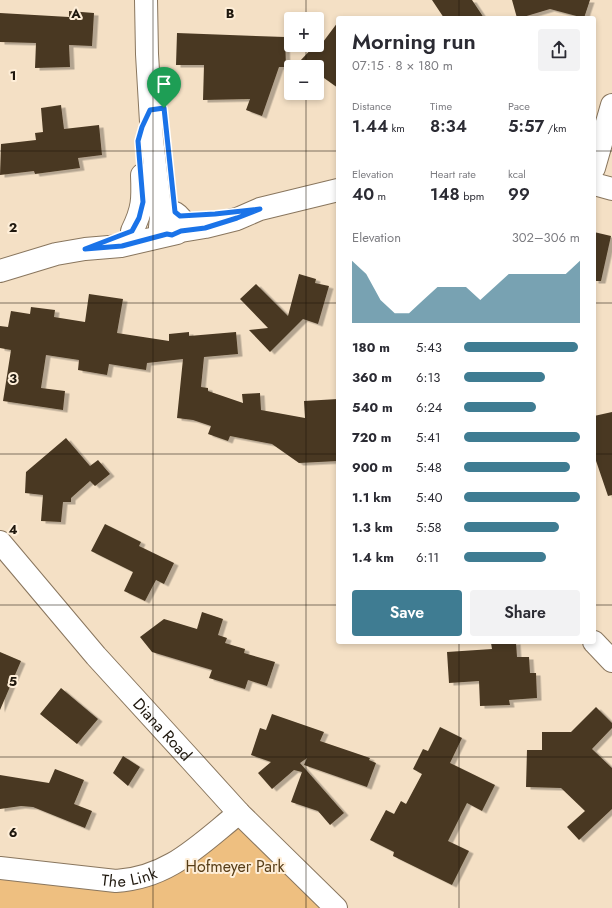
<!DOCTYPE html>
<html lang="en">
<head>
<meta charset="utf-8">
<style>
  body { margin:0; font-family:Jost,sans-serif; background:#f2f2f3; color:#2b2b33; height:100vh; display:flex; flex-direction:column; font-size:15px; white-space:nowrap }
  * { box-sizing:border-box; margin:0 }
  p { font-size:13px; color:#7c7c81 }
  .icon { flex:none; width:22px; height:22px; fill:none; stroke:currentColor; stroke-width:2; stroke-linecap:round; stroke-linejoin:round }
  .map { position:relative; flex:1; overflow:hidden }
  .drawer { position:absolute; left:336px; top:16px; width:260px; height:628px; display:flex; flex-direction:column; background:#fff; border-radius:4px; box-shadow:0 2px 6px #0003 }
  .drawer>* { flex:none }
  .fabs { position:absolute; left:284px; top:12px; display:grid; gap:8px }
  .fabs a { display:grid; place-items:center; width:40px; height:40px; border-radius:4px; background:#fff; box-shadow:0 2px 6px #0003; font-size:20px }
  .pin { position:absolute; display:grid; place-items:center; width:34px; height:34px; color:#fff; margin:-41px -17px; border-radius:50% 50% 50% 0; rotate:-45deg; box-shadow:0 0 4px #0007 }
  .pin .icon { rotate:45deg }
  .round { display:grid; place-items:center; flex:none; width:42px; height:42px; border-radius:4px; background:#f2f2f3 }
  .head { display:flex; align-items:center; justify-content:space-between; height:68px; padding:0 16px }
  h1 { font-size:22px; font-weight:600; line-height:30px }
  .figures { display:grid; grid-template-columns:repeat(3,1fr); gap:6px; height:68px; padding:4px 16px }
  .figures div { display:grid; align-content:center }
  .figures b { font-size:17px; font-weight:600 }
  .figures small { font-size:11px; font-weight:400 }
  .figures p { font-size:11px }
  .chart { height:112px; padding:8px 16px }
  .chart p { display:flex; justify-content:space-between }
  .chart svg { width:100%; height:72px; margin-top:4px; fill:#3f7c92; opacity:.7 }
  .primary-button { display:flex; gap:8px; margin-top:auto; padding:8px 16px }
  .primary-button a { flex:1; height:46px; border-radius:4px; background:#3f7c92; color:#fff; font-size:16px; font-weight:600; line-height:46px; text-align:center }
  .primary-button a+a { background:#f2f2f3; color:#2b2b33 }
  ul { padding:0 16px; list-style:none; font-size:13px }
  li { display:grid; grid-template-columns:64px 48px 1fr; align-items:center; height:30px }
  li i { height:10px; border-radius:5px; background:#3f7c92 }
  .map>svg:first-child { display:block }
</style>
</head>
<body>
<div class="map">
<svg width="612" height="908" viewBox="0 0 612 908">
  <defs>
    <filter id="shadow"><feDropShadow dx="4.5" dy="2.5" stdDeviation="0" flood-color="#0004"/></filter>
  </defs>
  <rect width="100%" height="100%" fill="#f4e0c5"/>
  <path fill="#eebf80" d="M239 813 341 908H0V865L144 877Z"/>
  <path fill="#493822" filter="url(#shadow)" d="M432 0H472L484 18H444Z
    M512 0H590L584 18 550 9 520 18H517Z
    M69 11 94 13 92 46 69 45 70 67 35 68 36 43 0 42V13L69 17Z
    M338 22V88L317 73V67H308L300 61 315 45H317L318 41 323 42Z
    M177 33 285 37 286 67H279L262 116 246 110 250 99 203 100 204 65H176Z
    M61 105 64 129 99 125 102 155 78 158 80 168 35 174 34 171 0 175 1 144 36 140 35 133 43 132 41 108Z
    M594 232 611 236 601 281H594Z
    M299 274 316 279 315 283 329 286 318 324 303 319 270 352 249 330 268 328 240 299 256 284 288 316Z
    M89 294 123 299 117 333 169 341V334L189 332V336L236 332 238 354 204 357 201 387 208 388V391L243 403 242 394 260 393 261 410 305 418 304 401 338 399V461L299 463 272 444 230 436 228 441 208 434 211 426 193 420 177 418 183 359 147 363 146 370 109 364 107 375 78 370 79 360 46 355 41 388 65 391 63 410 3 401 11 350 0 348V326L8 327 11 311 30 314 31 307 55 310 54 317 85 322Z
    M612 412V495L608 496 594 455V416Z
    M66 438 90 466 98 460 110 474 95 486 90 481 71 498V502H63L61 522 41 521 43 495 25 493 26 472Z
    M105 524 141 542 139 546 174 563 164 584 156 580 145 601 124 591 133 572 91 551Z
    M202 612 223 619 218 635 227 638 225 643 245 649 244 653 275 662 267 686 248 680 245 689 209 678 212 670 152 652 140 637 164 619 197 629Z
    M516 642 517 657H529L530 673H536L537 698 509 700 510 705 480 706 479 681 449 683 447 652 492 649 491 643Z
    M0 652 21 661 0 710Z
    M61 688 98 719 77 744 40 714Z
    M596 707 612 723V728L592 749 612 768V809L579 840 567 827 585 811 561 788 526 787 527 750H542V732H571Z
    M272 714 324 732 320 741 370 758 369 760 376 763 367 787 304 765 307 758 300 763 344 813 330 825 318 811 291 802 302 772 294 770 272 789 258 773 271 762 251 755 260 728 266 730Z
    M440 727 462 738 450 763 495 785 482 811 467 803 448 841 469 851 452 885 393 856 394 852 370 840 386 810 394 814 401 801 406 804 422 774 413 769 423 749 428 751Z
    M123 756 140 767 128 786 113 773Z
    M55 769 84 780 74 804 92 811 85 828 33 807 21 806 0 809V775L49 783Z"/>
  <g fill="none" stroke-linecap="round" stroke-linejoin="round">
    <defs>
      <g id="minor">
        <path d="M146 0 147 54 152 139 161 217"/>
        <path d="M594 168 612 105"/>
        <path d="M594 184 612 189"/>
        <path d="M132 231C143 209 143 199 142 175"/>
        <path d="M181 231 205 227 237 219 260 209 338 190"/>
        <path d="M0 271 56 254 85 249 121 246 177 233C186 227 183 218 175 213H165L161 217 160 227 167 234"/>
        <path id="s1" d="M0 542 96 656 191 760 239 813 336 908"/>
        <path d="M594 642 612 661"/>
        <path id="s2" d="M0 868 116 881C169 878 200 844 239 813"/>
      </g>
    </defs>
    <use href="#minor" stroke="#89765e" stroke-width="24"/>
    <use href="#minor" stroke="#fff" stroke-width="22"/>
  </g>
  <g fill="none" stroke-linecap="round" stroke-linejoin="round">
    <defs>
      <path id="route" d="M164 108 175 212 180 216 215 214 260 209 237 218 205 228 181 231 172 235 167 234 122 246 85 249 132 231 139 218 143 202 138 141 142 127 150 110Z"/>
    </defs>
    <use href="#route" stroke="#fff" stroke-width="8"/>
    <use href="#route" stroke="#1a73e8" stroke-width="5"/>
  </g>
  <path fill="none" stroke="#1e170d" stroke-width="1" stroke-opacity="0.55" d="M153 0V908M306 0V19M459 0V18M306 45V67M306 93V908M0 151H338M594 151H612M0 303H338M594 303H612M0 454H338M594 454H612M0 605H338M594 605H612M459 642V908M0 757H612"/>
  <g text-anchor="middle" stroke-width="4" stroke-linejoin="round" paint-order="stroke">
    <g font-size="16" fill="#1e170d" stroke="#feeed8">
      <text dy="6" stroke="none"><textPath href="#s1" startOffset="248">Diana Road</textPath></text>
      <text dy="6" stroke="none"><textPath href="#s2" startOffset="130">The Link</textPath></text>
    </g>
    <g font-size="16" fill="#583e18" stroke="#feeed8">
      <text x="235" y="872">Hofmeyer Park</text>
    </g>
  </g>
  <g font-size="13" text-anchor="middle" font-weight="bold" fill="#1e170d" stroke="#feeed8" stroke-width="4" stroke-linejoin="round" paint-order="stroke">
    <text x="76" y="18">A</text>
    <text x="230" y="18">B</text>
    <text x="13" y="80">1</text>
    <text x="13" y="232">2</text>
    <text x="13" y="383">3</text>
    <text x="13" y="534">4</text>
    <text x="13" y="686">5</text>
    <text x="13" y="837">6</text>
  </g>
</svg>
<div class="fabs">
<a>+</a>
<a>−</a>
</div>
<div class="pin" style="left:164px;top:108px;background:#1e9e55"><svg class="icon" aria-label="arrive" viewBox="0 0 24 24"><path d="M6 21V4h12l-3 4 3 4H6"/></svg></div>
<section class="drawer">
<div class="head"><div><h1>Morning run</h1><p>07:15 · 8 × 180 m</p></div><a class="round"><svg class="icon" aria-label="share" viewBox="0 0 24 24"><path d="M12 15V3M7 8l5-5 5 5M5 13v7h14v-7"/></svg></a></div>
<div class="figures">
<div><p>Distance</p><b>1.44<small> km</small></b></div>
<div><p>Time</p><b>8:34</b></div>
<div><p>Pace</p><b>5:57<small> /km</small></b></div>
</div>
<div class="figures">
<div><p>Elevation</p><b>40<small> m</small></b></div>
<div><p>Heart rate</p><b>148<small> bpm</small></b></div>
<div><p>kcal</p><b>99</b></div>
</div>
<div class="chart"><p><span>Elevation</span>302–306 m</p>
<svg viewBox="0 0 160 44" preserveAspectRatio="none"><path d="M0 44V6L10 14L20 30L30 38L40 38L50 30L60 22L70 22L80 22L90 30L100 22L110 14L120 14L130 14L140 14L150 14L160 6V44z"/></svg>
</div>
<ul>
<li><b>180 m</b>5:43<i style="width:98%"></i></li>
<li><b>360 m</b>6:13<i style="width:70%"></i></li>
<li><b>540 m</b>6:24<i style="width:62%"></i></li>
<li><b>720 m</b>5:41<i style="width:100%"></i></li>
<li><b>900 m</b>5:48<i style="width:91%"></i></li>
<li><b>1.1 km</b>5:40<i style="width:100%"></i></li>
<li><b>1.3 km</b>5:58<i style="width:82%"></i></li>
<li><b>1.4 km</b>6:11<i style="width:71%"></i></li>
</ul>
<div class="primary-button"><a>Save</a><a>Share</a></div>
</section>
</div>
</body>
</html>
